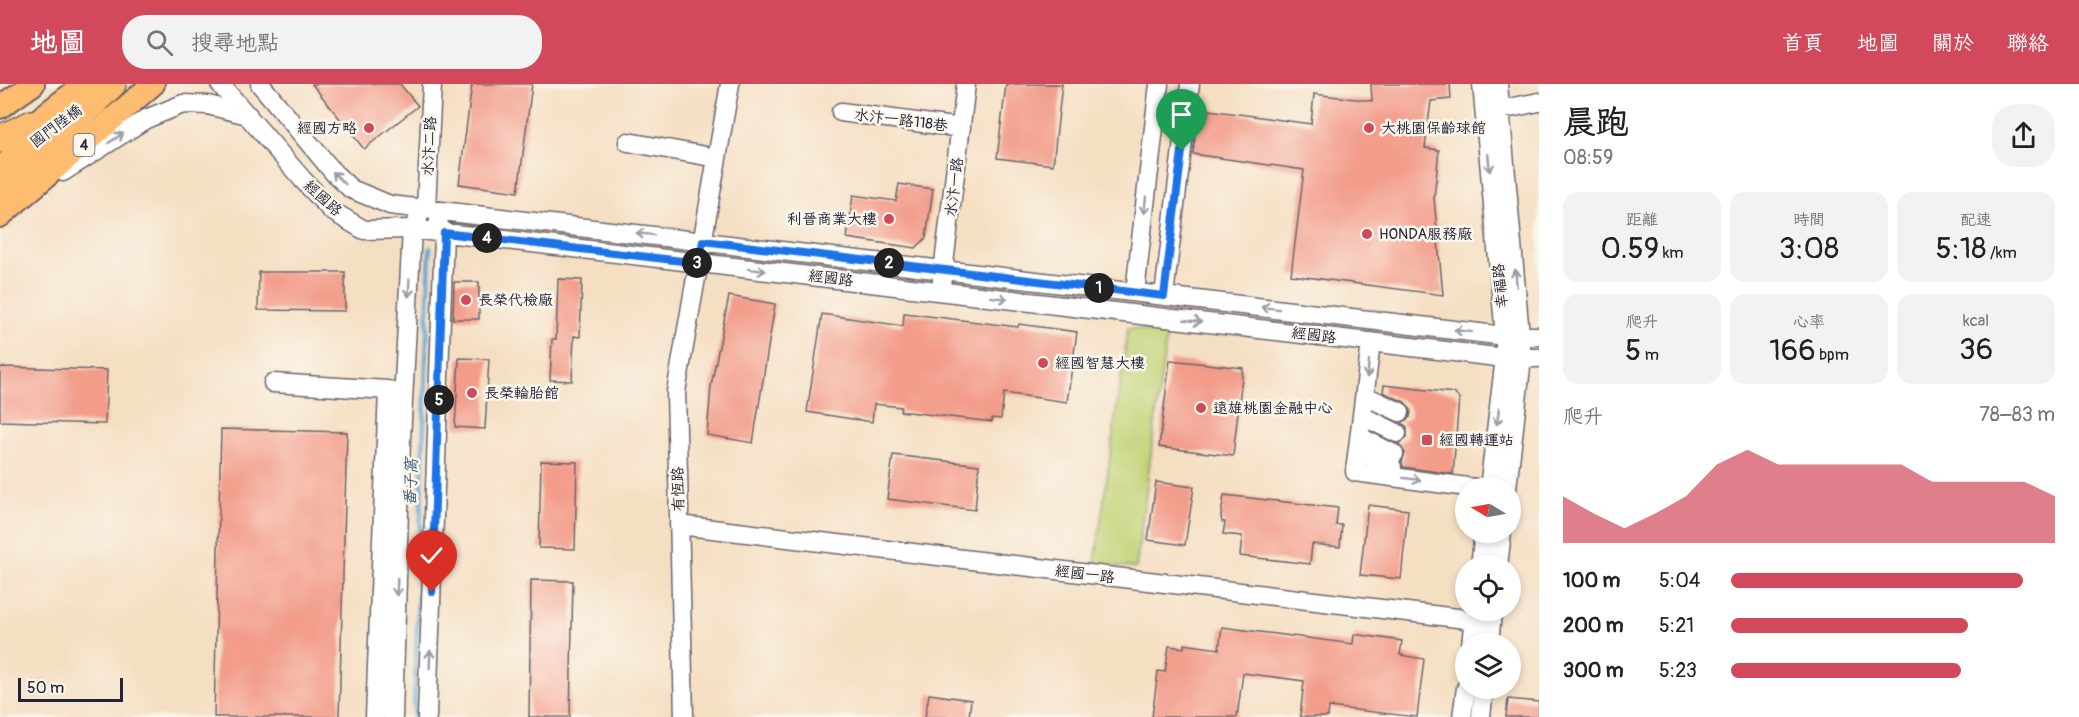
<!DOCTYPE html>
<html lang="zh-TW">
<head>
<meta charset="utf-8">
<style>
  body { margin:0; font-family:Pangolin,"LXGW WenKai TC",sans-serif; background:#f2f2f2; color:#222; height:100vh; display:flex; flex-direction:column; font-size:22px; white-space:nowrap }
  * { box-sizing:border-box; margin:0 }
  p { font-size:20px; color:#767676 }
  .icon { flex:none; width:33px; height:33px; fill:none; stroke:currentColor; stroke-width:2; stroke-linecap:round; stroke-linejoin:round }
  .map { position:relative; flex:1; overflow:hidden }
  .panel { display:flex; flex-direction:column; background:#fff; width:540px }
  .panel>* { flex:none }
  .needle { width:39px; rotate:280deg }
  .tools { position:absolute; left:1455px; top:393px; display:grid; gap:12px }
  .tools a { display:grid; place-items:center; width:66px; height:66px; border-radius:50%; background:#fff; box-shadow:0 3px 9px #0003; font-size:30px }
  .scale { position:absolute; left:18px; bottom:15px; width:105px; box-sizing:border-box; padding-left:6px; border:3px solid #22223b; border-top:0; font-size:16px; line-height:21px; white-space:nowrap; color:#22223b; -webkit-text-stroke:4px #fbf7ec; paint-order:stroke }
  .pin { position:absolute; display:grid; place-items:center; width:51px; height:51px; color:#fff; margin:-62px -26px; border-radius:50% 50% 50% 0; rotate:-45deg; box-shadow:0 0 6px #0007 }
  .pin .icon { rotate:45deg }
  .km { position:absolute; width:30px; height:30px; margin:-15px; border-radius:50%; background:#222; color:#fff; font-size:16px; line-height:30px; text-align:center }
  .round { display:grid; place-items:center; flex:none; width:63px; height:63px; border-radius:24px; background:#f2f2f2 }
  .headline { display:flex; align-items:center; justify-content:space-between; height:102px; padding:0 24px }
  h1 { font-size:33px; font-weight:600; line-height:45px }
  .figures { display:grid; grid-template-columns:repeat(3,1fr); gap:9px; height:102px; padding:6px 24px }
  .figures div { display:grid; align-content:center; border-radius:15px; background:#f2f2f2; text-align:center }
  .figures b { font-size:30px; font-weight:600 }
  .figures small { font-size:16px; font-weight:400 }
  .figures p { font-size:16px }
  .chart { height:168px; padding:12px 24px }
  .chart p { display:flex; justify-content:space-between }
  .chart svg { width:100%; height:108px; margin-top:6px; fill:#d1495b; opacity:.7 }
  ul { padding:0 24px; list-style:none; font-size:20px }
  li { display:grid; grid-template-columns:96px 72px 1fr; align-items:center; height:45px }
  li i { height:15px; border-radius:8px; background:#d1495b }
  header { display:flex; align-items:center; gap:36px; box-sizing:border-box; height:84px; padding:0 30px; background:#d1495b; color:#fff }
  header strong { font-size:28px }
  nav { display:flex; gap:33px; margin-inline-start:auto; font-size:21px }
  .search { width:420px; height:54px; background:#f2f2f2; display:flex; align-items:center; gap:15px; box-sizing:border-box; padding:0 21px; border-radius:24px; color:#767676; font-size:22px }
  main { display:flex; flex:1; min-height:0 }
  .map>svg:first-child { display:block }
</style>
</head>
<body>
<header>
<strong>地圖</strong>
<div class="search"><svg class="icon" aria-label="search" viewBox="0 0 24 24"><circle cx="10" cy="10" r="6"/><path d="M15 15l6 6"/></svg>搜尋地點</div>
<nav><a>首頁</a><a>地圖</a><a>關於</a><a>聯絡</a></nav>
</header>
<main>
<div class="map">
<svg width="1539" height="633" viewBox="0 0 1539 633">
  <rect width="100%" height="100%" fill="#fbf7ec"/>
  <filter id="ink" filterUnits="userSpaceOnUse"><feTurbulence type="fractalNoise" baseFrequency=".0167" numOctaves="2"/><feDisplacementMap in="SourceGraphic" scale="12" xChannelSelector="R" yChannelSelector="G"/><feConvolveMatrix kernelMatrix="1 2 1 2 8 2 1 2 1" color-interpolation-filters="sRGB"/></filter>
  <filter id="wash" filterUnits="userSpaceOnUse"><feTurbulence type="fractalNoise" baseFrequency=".008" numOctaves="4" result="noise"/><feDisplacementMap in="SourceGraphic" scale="24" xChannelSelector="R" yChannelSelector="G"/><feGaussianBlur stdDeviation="1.35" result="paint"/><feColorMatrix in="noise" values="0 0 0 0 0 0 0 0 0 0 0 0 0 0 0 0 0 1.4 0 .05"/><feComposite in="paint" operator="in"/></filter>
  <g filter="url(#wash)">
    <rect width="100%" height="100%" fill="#f5dfc3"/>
    <path fill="#c1d376" stroke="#727a58" stroke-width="1.5" d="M1128 244 1167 249 1136 484 1095 480Z"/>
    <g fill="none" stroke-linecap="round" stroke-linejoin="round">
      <path stroke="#5aa7d3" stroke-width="4.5" d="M414 633 430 164"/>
    </g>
    <g id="blocks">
      <path fill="#f39c8a" d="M312 0H400L418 22 364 65Z
        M472 0H532L518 108 459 100Z
        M1006 0H1062L1053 81 997 74Z
        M1371 0H1450L1451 15 1431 17 1425 64 1439 66 1434 114 1443 211 1291 191 1304 86 1193 70 1198 29 1208 31 1209 26 1311 40 1314 10 1372 17Z
        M899 100 933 105 926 154 916 164 847 154 853 111 896 117Z
        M259 188H345V227L258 226Z
        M558 195 582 196 580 253 574 252 572 297 550 296 552 255H556Z
        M454 198H479V235H453Z
        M729 212 775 220 753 359 707 351 711 302Z
        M904 229 1018 243 1019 240 1077 248 1067 318 1004 309 1001 335 992 334V338L900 327 901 323 874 320 872 338 807 328 822 230 903 242Z
        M459 274 489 275 485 345 455 343Z
        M1170 276 1243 284 1233 372 1159 363Z
        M0 283 107 286 105 340 0 337Z
        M1384 301 1454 309 1459 314 1453 390 1403 383 1402 378 1405 369 1399 360 1407 353V343L1402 339 1410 333 1411 326 1405 318 1383 308Z
        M221 345 347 348 339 633H214Z
        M893 371 979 381 975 426 887 415Z
        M541 377 577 378 575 465 539 464Z
        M1156 398 1194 403 1185 461 1148 456Z
        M1224 411 1338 424 1336 441H1342L1340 463 1312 460 1310 480 1240 472 1242 452 1223 450 1225 438H1222L1221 432Z
        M1368 421 1408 426 1401 495 1360 491Z
        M531 496 573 497 570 633H529Z
        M1222 543 1353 560 1354 550 1402 557 1400 571 1424 575 1417 633 1329 623 1328 633H1300L1304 597 1243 589 1237 633H1152L1158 587 1165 588 1169 562 1184 564V560L1219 565Z
        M929 610 971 616 969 633H925Z
        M1508 615 1539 618V633H1506Z"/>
    </g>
  </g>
  <g filter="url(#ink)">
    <use href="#blocks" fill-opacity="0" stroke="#6c646b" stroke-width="1.5"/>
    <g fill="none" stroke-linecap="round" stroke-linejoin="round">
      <defs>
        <path id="minor" d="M220 0 303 96 332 127 364 146 412 145 1505 274H1539
          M260 0 334 89 351 105 390 121 1505 252H1539
          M1482 0 1505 252V274L1489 404
          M1498 0 1522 274 1507 404
          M841 28 961 44
          M1489 28 1539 18
          M628 58 717 74
          M63 88 146 35 183 20 208 21 248 31
          M426 124 432 0
          M942 196 966 0
          M1135 208 1159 0
          M1164 211 1190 0
          M1371 258 1355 388 1475 404
          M273 299 388 306 375 633
          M1365 312 1400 328
          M1362 332 1397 349
          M1360 353 1394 370
          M1358 366 1392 383
          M679 441 1491 538
          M1480 482 1484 448
          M1498 482 1502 448
          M1471 560 1475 526
          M1489 560 1492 529
          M393 633 401 356 412 145 418 136
          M427 633 444 149 438 140
          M684 633 676 308 730 0
          M1462 633 1466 604
          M1481 633 1484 604"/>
        <path id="major" d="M0 23 33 0
          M20 50 85 0
          M0 84 51 45
          M0 132 153 0"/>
        <path id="highway" d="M0 55 32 40
          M0 109 112 0"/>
      </defs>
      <use href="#minor" stroke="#6c646b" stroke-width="21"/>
      <use href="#major" stroke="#6c646b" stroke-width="26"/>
      <use href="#highway" stroke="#6c646b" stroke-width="30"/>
      <use href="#minor" stroke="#fff" stroke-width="18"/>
      <use href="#major" stroke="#fdbc70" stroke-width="22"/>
      <use href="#highway" stroke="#fdbc70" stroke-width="27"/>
    </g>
    <defs><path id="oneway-shaft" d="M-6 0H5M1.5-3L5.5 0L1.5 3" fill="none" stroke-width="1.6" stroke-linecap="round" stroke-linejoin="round" transform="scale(1.5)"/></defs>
    <g stroke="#9c9ca7">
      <use href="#oneway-shaft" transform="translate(116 54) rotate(-33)"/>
      <use href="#oneway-shaft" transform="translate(1489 79) rotate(85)"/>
      <use href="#oneway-shaft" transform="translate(339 94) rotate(-136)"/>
      <use href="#oneway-shaft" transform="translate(1145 121) rotate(97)"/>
      <use href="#oneway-shaft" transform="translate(645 150) rotate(-173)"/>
      <use href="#oneway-shaft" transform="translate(757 186) rotate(7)"/>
      <use href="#oneway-shaft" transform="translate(1516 194) rotate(-95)"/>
      <use href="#oneway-shaft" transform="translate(409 204) rotate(93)"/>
      <use href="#oneway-shaft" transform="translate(999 214) rotate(7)"/>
      <use href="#oneway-shaft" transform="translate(1270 224) rotate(-173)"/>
      <use href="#oneway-shaft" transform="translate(1193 237) rotate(7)"/>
      <use href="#oneway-shaft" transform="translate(1463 247) rotate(-173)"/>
      <use href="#oneway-shaft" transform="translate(1368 285) rotate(97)"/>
      <use href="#oneway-shaft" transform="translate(1498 332) rotate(97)"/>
      <use href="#oneway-shaft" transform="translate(1412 395) rotate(7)"/>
      <use href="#oneway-shaft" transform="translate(397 503) rotate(92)"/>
      <use href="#oneway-shaft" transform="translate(430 575) rotate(-88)"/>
    </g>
  </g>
  <g fill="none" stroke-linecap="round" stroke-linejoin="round" filter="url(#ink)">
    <defs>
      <path id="route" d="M432 508 444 149 699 179 703 157 1164 212 1182 67"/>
    </defs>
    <use href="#route" stroke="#fff" stroke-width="12"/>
    <use href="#route" stroke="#1a73e8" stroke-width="8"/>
  </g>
  <g fill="#d1495b" stroke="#fbf7ec" stroke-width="2">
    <circle cx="369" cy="44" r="6"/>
    <circle cx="1369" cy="44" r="6"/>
    <circle cx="889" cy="135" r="6"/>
    <circle cx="1367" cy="150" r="6"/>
    <circle cx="466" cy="216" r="6"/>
    <circle cx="1043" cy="279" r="6"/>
    <circle cx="472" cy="309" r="6"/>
    <circle cx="1201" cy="324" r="6"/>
    <rect x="1421" y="350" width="12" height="12" rx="3"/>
  </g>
  <g text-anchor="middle" stroke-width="5" stroke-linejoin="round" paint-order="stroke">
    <rect fill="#fbf7ec" stroke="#636270" stroke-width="1.5" x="73.5" y="50" width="21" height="22" rx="4.5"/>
    <g font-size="14" font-weight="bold" fill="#22223b">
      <text x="84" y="66">4</text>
    </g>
    <g font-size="15" fill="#22223b" stroke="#fbf7ec">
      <text transform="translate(901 36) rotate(7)" y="5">水汴一路118巷</text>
      <text transform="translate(56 42) rotate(-37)" y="5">國門陸橋</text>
      <text transform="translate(429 62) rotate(-87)" y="5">水汴二路</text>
      <text transform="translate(954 103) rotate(-83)" y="5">水汴一路</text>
      <text transform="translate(323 114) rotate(42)" y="5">經國路</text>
      <text transform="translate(831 194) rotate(7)" y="5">經國路</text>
      <text transform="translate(1500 202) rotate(-95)" y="5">幸福路</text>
      <text transform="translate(1314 251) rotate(7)" y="5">經國路</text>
      <text transform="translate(678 405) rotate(-91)" y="5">有恆路</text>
      <text transform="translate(1085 490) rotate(7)" y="5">經國一路</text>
    </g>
    <g font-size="15" fill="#22223b" stroke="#fbf7ec" text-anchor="start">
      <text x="357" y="49" text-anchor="end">經國方略</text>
      <text x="1381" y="49">大桃園保齡球館</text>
      <text x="877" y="140" text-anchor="end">利晉商業大樓</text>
      <text x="1379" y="155">HONDA服務廠</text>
      <text x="478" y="221">長榮代檢廠</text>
      <text x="1055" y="284">經國智慧大樓</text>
      <text x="484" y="314">長榮輪胎館</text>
      <text x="1213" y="329">遠雄桃園金融中心</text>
      <text x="1439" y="361">經國轉運站</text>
    </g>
    <g font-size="16" font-style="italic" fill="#385778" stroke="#fbf7ec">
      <text transform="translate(410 398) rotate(-88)" y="6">番子窩</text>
    </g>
  </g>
</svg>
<div class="tools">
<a><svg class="needle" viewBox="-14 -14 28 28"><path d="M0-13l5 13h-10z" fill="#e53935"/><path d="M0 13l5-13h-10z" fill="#767676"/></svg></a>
<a><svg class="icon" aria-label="locate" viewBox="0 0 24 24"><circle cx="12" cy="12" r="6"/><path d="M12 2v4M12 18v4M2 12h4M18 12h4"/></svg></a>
<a><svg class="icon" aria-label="layers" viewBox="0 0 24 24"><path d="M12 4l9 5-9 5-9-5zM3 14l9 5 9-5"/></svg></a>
</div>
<div class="scale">50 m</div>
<div class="pin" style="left:1182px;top:67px;background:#1e9e55"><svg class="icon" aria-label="arrive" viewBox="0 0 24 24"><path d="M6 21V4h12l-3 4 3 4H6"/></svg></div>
<div class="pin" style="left:432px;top:508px;background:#d93025"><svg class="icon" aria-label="check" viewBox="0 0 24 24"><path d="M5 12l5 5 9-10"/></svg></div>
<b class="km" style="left:1099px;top:204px">1</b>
<b class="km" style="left:889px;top:179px">2</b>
<b class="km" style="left:697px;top:179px">3</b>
<b class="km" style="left:487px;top:154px">4</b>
<b class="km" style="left:439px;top:316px">5</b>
</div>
<section class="panel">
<div class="headline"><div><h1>晨跑</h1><p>08:59</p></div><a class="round"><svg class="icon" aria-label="share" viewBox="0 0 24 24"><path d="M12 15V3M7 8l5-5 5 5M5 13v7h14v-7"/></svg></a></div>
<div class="figures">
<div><p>距離</p><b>0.59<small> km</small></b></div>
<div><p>時間</p><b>3:08</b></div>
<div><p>配速</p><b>5:18<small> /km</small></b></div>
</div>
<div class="figures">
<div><p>爬升</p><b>5<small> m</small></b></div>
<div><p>心率</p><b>166<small> bpm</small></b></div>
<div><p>kcal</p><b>36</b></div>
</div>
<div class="chart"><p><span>爬升</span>78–83 m</p>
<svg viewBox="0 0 160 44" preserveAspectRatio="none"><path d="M0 44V25L10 32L20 38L30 32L40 25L50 12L60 6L70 12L80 12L90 12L100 12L110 12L120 19L130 19L140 19L150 19L160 25V44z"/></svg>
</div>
<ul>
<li><b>100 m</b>5:04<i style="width:90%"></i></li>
<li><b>200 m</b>5:21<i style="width:73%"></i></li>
<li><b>300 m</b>5:23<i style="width:71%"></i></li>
</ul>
</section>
</main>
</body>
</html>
